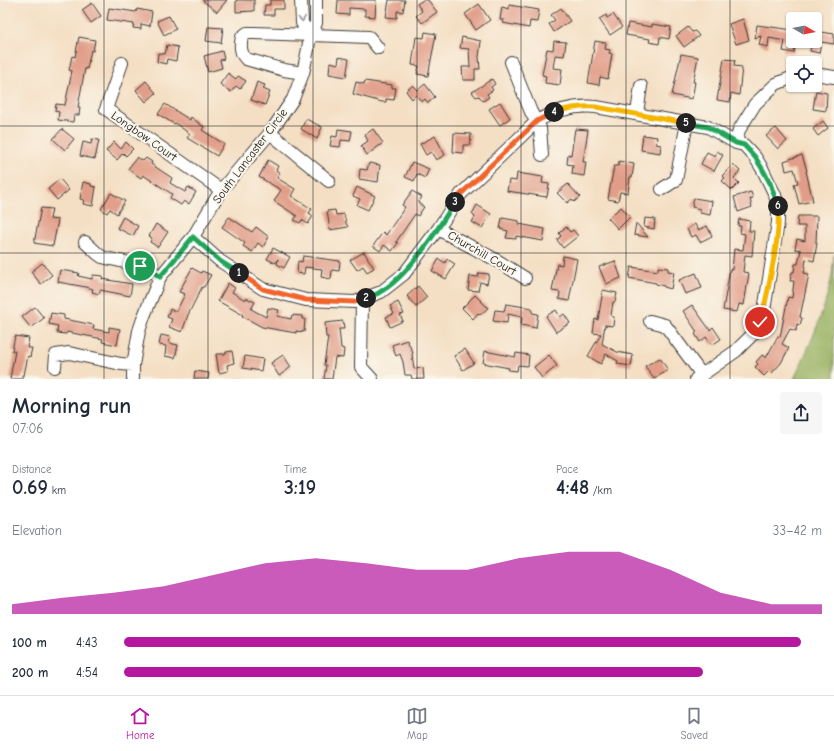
<!DOCTYPE html>
<html lang="en">
<head>
<meta charset="utf-8">
<style>
  body { margin:0; font-family:"Comic Neue",sans-serif; background:#f6f6f7; color:#1f2937; height:100vh; display:flex; flex-direction:column; font-size:15px; white-space:nowrap }
  * { box-sizing:border-box; margin:0 }
  p { font-size:13px; color:#747a83 }
  .icon { flex:none; width:22px; height:22px; fill:none; stroke:currentColor; stroke-width:2; stroke-linecap:round; stroke-linejoin:round }
  .map { position:relative; height:379px; overflow:hidden }
  .details { display:flex; flex-direction:column; background:#fff; flex:1 }
  .details>* { flex:none }
  .needle { width:26px; rotate:99deg }
  .controls { position:absolute; left:786px; top:12px; display:grid; gap:8px }
  .controls a { display:grid; place-items:center; width:36px; height:36px; border-radius:4px; background:#fff; box-shadow:0 1px 3px #0004; font-size:20px }
  .pin { position:absolute; display:grid; place-items:center; width:34px; height:34px; color:#fff; margin:-17px; border:2px solid #fff; border-radius:50%; box-shadow:0 1px 4px #0007 }
  .km { position:absolute; width:20px; height:20px; margin:-10px; border-radius:50%; background:#222; color:#fff; font-size:11px; line-height:20px; text-align:center }
  .round { display:grid; place-items:center; flex:none; width:42px; height:42px; border-radius:4px; background:#f6f6f7 }
  .headline { display:flex; align-items:center; justify-content:space-between; height:68px; padding:0 12px }
  h1 { font-size:22px; font-weight:700; line-height:30px }
  .metrics { display:grid; grid-template-columns:repeat(3,1fr); gap:6px; height:68px; padding:4px 12px }
  .metrics div { display:grid; align-content:center }
  .metrics b { font-size:20px; font-weight:700 }
  .metrics small { font-size:11px; font-weight:400 }
  .metrics p { font-size:11px }
  .chart { height:112px; padding:8px 12px }
  .chart p { display:flex; justify-content:space-between }
  .chart svg { width:100%; height:72px; margin-top:4px; fill:#b5179e; opacity:.7 }
  ul { padding:0 12px; list-style:none; font-size:13px }
  li { display:grid; grid-template-columns:64px 48px 1fr; align-items:center; height:30px }
  li i { height:10px; border-radius:5px; background:#b5179e }
  .tabs { display:flex; justify-content:space-around; align-items:center; height:56px; border-top:1px solid #e0e1e3; background:#fff; font-size:11px; color:#747a83 }
  .tabs a { display:grid; justify-items:center; gap:2px }
  .tabs .active { color:#b5179e }
  .map>svg:first-child { display:block }
</style>
</head>
<body>
<div class="map">
<svg width="834" height="379" viewBox="0 0 834 379">
  <rect width="100%" height="100%" fill="#fbf7ec"/>
  <filter id="ink" filterUnits="userSpaceOnUse"><feTurbulence type="fractalNoise" baseFrequency=".025" numOctaves="2"/><feDisplacementMap in="SourceGraphic" scale="8" xChannelSelector="R" yChannelSelector="G"/><feConvolveMatrix kernelMatrix="1 2 1 2 8 2 1 2 1" color-interpolation-filters="sRGB"/></filter>
  <filter id="wash" filterUnits="userSpaceOnUse"><feTurbulence type="fractalNoise" baseFrequency=".012" numOctaves="4" result="noise"/><feDisplacementMap in="SourceGraphic" scale="16" xChannelSelector="R" yChannelSelector="G"/><feGaussianBlur stdDeviation="0.9" result="paint"/><feColorMatrix in="noise" values="0 0 0 0 0 0 0 0 0 0 0 0 0 0 0 0 0 1.4 0 .05"/><feComposite in="paint" operator="in"/></filter>
  <g filter="url(#wash)">
    <rect width="100%" height="100%" fill="#f4dfc4"/>
    <path fill="#9ab263" stroke="#5b6740" d="M834 255V379H794C809 347 824 314 831 280 833 272 833 263 834 255Z"/>
    <g id="blocks">
      <path fill="#e19d88" d="M202 0H227L217 12Z
        M236 0H254V11L236 12Z
        M270 0H284V9H274V15H264L265 5H270Z
        M338 0H376L375 17 365 16V9L349 8V15L337 14Z
        M389 0H405L403 12 397 11V18L386 17Z
        M423 0H428L437 12 422 23 416 16 422 11 417 4Z
        M92 3 101 16 91 23 82 10Z
        M479 4 490 20 476 30 465 14Z
        M509 5 539 10 537 22 530 21 529 28 503 23 504 20H500L502 7 509 9Z
        M109 8 136 12 137 9 152 12 150 26 141 24V29L133 28 134 24 107 20Z
        M561 8 570 21 554 32 549 24 555 20 551 15Z
        M613 14 622 27 610 35 599 19 606 15 607 18Z
        M169 16 176 29 164 35 157 21Z
        M743 19 749 40 736 44 729 24Z
        M628 23 652 27V24L671 27 669 39 660 37 659 44 649 42 650 39 626 35Z
        M757 25 793 30V41H796L794 53 783 51 785 41 769 38 768 47 759 45 761 36 755 38Z
        M208 27 223 28 221 43 206 41Z
        M688 27 692 32 695 31 699 36 684 47 676 36Z
        M815 31 834 34V44L821 42 819 53 810 51 812 41H815Z
        M425 32 436 34 428 76 417 74 419 66 412 65 416 37 424 38Z
        M79 37 95 40 93 51 91 50 87 69 85 68 78 107H80L79 115H74L73 122 58 120 59 112 55 111 56 104 65 105 72 71 69 70 72 56 75 57Z
        M462 37 481 41 479 57 480 69H475V80H463L462 67H470L469 49 460 48Z
        M554 41 566 42 564 56 555 55 553 68 562 69 560 85 545 83 546 76 542 75 547 49 553 50Z
        M595 41 606 43 605 49 610 50 609 53 612 54 608 79 600 77 599 85 588 83Z
        M167 45 178 47 176 61 167 59 166 64 157 62 158 53 165 54Z
        M222 51 224 59 220 60 222 68 208 72 204 56Z
        M681 54 698 57 693 82H695L692 99 672 95Z
        M339 57 349 59 346 77 329 74 330 62 338 64Z
        M724 59 735 60 734 66 742 67 739 95 731 93 730 102 717 100Z
        M228 73 236 79 238 76 246 81 240 89 236 86 231 92 220 84Z
        M492 79 495 84 491 87 493 90 487 94 489 97 483 101 479 96 476 97 472 92Z
        M146 81 156 93 146 102 136 90Z
        M365 81 392 85V88H396L394 100 386 99V102H382L353 94 356 82 364 84Z
        M257 82 265 85 263 89 270 92 265 105 251 100Z
        M425 84 435 97 428 103 425 99 422 102 416 95 412 99 406 91 413 85 418 90Z
        M816 91 827 93 826 111 813 109Z
        M500 102 510 118 500 125 489 109Z
        M165 104 190 120 191 117 204 127 202 130 224 144 217 156 187 138 190 134 175 123 174 124 158 114Z
        M306 119 322 127 317 139 301 129Z
        M823 121 828 128 818 136 813 129Z
        M776 128 787 141 778 149 766 136Z
        M62 129 74 139 65 150 53 139Z
        M338 129 352 131 350 141 341 140 340 147 330 146 332 136 337 137Z
        M373 129 383 143 367 155 361 146 368 141 365 135Z
        M575 129 588 130 583 162H586L584 176 572 174 573 165 567 164 568 154 571 155Z
        M454 133 471 134 470 145H463V153L453 152Z
        M643 135 657 137 656 144 661 145 660 153 641 150Z
        M435 136 445 155 436 160 431 152 426 155 420 144Z
        M92 139 99 140 95 159 80 156 83 142 91 144Z
        M114 142 121 149 126 142 133 149 126 156 123 153 117 160 106 151Z
        M717 151 723 155 714 171 701 164 707 152 715 156Z
        M802 155 807 171H806L813 201 799 204 794 184 798 183 794 169 786 171 784 161Z
        M137 157 143 161 146 158 152 162 151 164 172 178 170 183 185 192 188 187 196 192 189 204 184 201 181 205 170 198 172 194 143 175 141 178 128 169Z
        M268 160 278 166 276 170 280 173 277 178 295 189 291 196 312 209 309 213 313 216 308 224 302 220 300 223 294 220 297 216 274 201 281 190 259 177Z
        M619 161 634 164 632 177H630L628 193 620 192 618 201 608 199 614 166H618Z
        M412 162 429 169 425 178 417 174 414 181 405 177Z
        M369 163 380 165 378 182 359 179 360 169 367 170Z
        M733 164 740 171 734 178 739 183 732 190 722 181 725 178 722 176Z
        M517 173 543 177 542 183 549 184 547 197 507 191 509 180 516 181Z
        M60 179 69 190 57 200 48 189Z
        M83 182 91 184V186L96 187 93 206 83 204 84 200 80 199Z
        M568 184 580 197 574 202 572 199 567 203 557 193Z
        M357 187 375 196 368 210 357 205 360 199 353 196Z
        M412 191 422 197 418 203 424 207 418 216 415 214 396 242 398 243 392 251 384 245 380 251 373 246 383 232 386 235 405 207 402 205Z
        M751 192 753 198 750 199 752 207 738 212 734 197Z
        M111 193 125 201 117 214 110 209 107 213 101 209Z
        M694 198 712 201 710 215 700 213V209L692 207Z
        M477 205 491 214 482 228 472 222 475 217 472 214Z
        M621 207 630 217 618 229 608 218Z
        M41 208 52 209 50 219 58 220 53 246 34 243Z
        M335 210 336 215 344 214 346 223 348 227 330 230 327 211Z
        M798 216H817L816 243H817L814 261 806 259 804 273 809 274 800 317 802 318 800 325 797 324 796 331 790 329 782 344 789 348 781 363 772 373 769 371 764 376 755 367 758 364 756 362 762 355 766 358 778 336 780 337 788 297 792 298 794 281H790L792 272H794L795 264H798L801 250 795 249 797 239 805 241V226H797Z
        M123 217 138 226 133 236 117 228Z
        M229 217 252 232 256 227 269 237 263 247 258 243 252 252 243 246 245 243 222 227Z
        M502 218 519 221V224L545 229 543 241 516 236V239L506 238 508 231 500 229Z
        M645 218 655 219 654 229 644 227Z
        M739 219 750 221 749 231H754L752 256 745 255 743 272 749 273 744 305 739 304 737 312 723 310 730 269 732 270 734 249 743 250 745 234 740 233 741 226H738Z
        M636 223 648 237 634 235Z
        M156 224 168 232 158 247 150 242 152 238 149 236Z
        M695 224 698 230 707 226 712 236 700 242 696 235 691 237 687 229Z
        M566 227 570 232 573 230 578 236 563 248 557 240 561 236 559 233Z
        M273 248 290 257 284 268 277 264 278 259 275 263 267 259Z
        M364 252 374 268 367 272 363 266 357 270 350 260Z
        M303 256 340 261 339 271 332 270 331 279 321 277 322 269 305 267 304 274 297 273 298 261 302 262Z
        M563 256 577 259 569 301 559 299 560 292 552 291 557 264 562 265Z
        M439 259 445 263 447 259 455 264 446 279 432 271Z
        M615 261 621 278 606 284 599 267Z
        M42 263 52 275 41 284 31 272Z
        M631 267 658 271V267L668 268V271L674 272 671 289 664 287V286L656 284V283L629 278Z
        M192 268 201 273 202 271 211 275 204 287H202L188 315 182 332 169 327 172 319 167 317 170 309 176 312 185 294 179 292Z
        M60 270 79 273 78 276 92 279 93 275 103 276 102 279 132 284 130 296 100 290 99 294 92 292 93 289 86 287 58 282Z
        M479 273 489 274 487 284 480 282 478 291 468 290 470 276 478 277Z
        M696 273 702 288 685 294 679 280Z
        M228 283 235 288 232 292 245 300 246 298 255 302 251 309 266 317 268 308 279 310 277 316 291 319 292 315 302 316V319H305L304 332 296 331V333L262 327 242 316 243 315 218 301Z
        M418 286 427 297 416 307 407 296Z
        M603 290 617 293 615 302H613L611 316 614 317 613 326 605 325 602 344 617 352 633 355 631 366 617 364 618 361 606 354 601 364 588 356 601 334 593 333 595 319 598 320Z
        M475 295 488 308 480 315 478 313 473 319 462 308Z
        M398 302 404 314 400 315 403 321 390 327 386 317 394 314 390 306Z
        M506 304 532 308V313L538 314 536 328 521 325 522 317 508 314 507 323 493 321 495 310 504 311Z
        M692 305 710 330 713 327 721 339 712 345 706 337 700 342 695 334 697 332 683 311Z
        M35 307 44 318 31 328 22 317Z
        M556 310 560 317 564 314 570 323 556 332 546 316Z
        M51 313 64 315V319L94 325 93 329 109 332V327L120 329 117 345 102 342 103 339 67 332 66 334 57 333 58 326 49 324Z
        M343 321 344 329H339L341 348 344 349 343 358 335 357 332 379H324L326 365H324L328 337H326L325 323Z
        M161 335 170 337 169 343 178 345 175 358 165 356 166 346 159 345Z
        M15 336 29 338 27 348H32L30 357 28 356 24 375H22V379H10L15 351H12Z
        M407 340 413 353 412 354 414 369 423 368 424 379H412L411 375H405L403 362 400 354 396 356 392 345Z
        M465 349 474 363 463 370 454 356Z
        M232 351 234 363 227 365 228 371 219 373 216 354H225L226 352Z
        M485 351 515 357 516 353 529 355 528 366 518 365 517 371 508 370 509 368 483 363Z
        M283 355 291 367 279 376 271 363Z
        M549 355 557 366 542 378 534 367Z
        M245 356 263 359 261 371 243 368Z
        M660 358 668 370 654 379 645 366Z
        M195 371 209 373 208 379H194Z"/>
    </g>
  </g>
  <g filter="url(#ink)">
    <use href="#blocks" fill-opacity="0" stroke="#3c3935" stroke-width="1"/>
    <g fill="none" stroke-linecap="round" stroke-linejoin="round">
      <defs>
        <path id="minor" d="M301 0 302 23 310 36
          M511 62 531 112 540 128 542 155
          M122 63 106 109 221 190
          M303 73 284 70 246 59C240 53 240 45 242 37L247 33H254L369 37 378 48
          M815 74 834 77
          M637 113 641 86
          M270 133 329 181
          M736 143 739 130 755 104 776 84 793 77
          M662 189 676 180 687 123
          M438 229 498 261 525 278
          M193 237 220 261 263 289 306 300 355 302 381 292 404 274 438 229 461 194 537 121C556 110 574 105 596 107L708 127 736 143 744 145 755 157 763 170 775 195 778 207V222L766 298 764 311 760 322 754 333 736 351 696 379
          M85 242 98 254 102 257C123 262 144 264 160 277
          M362 300 361 367 372 379
          M650 321 665 325 702 375
          M55 367 56 355 69 353 121 364 133 365
          M133 379V365L139 331 144 316 160 277 193 237 221 190 270 133 293 99 303 73 308 49 310 36 316 23V0"/>
      </defs>
      <use href="#minor" stroke="#3c3935" stroke-width="14"/>
      <use href="#minor" stroke="#fff" stroke-width="12"/>
    </g>
    <defs><path id="oneway-chevron" d="M-2-3.5L2.5 0L-2 3.5" fill="none" stroke-width="1.6" stroke-linecap="round" stroke-linejoin="round"/></defs>
    <use stroke="#999" href="#oneway-chevron" transform="translate(302 19) rotate(82)"/>
  </g>
  <g fill="none" stroke-linecap="round" stroke-linejoin="round" filter="url(#ink)">
    <defs>
      <path id="split-1" d="M140 266 152 270 160 277 193 237 220 261 239 273"/>
      <path id="split-2" d="M239 273 263 289 306 300 355 302 366 298"/>
      <path id="split-3" d="M366 298C371 296 376 295 380 292 408 277 438 229 455 202"/>
      <path id="split-4" d="M455 202 461 194 537 121 554 112"/>
      <path id="split-5" d="M554 112C569 108 581 106 596 107L686 123"/>
      <path id="split-6" d="M686 123 708 127 736 143 744 145 755 157 763 170 770 183 778 206"/>
      <path id="split-7" d="M760 322C765 306 768 290 771 274 775 252 780 229 778 206"/>
    </defs>
    <use href="#split-1" stroke="#fff" stroke-width="8"/>
    <use href="#split-2" stroke="#fff" stroke-width="8"/>
    <use href="#split-3" stroke="#fff" stroke-width="8"/>
    <use href="#split-4" stroke="#fff" stroke-width="8"/>
    <use href="#split-5" stroke="#fff" stroke-width="8"/>
    <use href="#split-6" stroke="#fff" stroke-width="8"/>
    <use href="#split-7" stroke="#fff" stroke-width="8"/>
    <use href="#split-1" stroke="#22a559" stroke-width="5"/>
    <use href="#split-2" stroke="#f0652b" stroke-width="5"/>
    <use href="#split-3" stroke="#22a559" stroke-width="5"/>
    <use href="#split-4" stroke="#f0652b" stroke-width="5"/>
    <use href="#split-5" stroke="#f5b400" stroke-width="5"/>
    <use href="#split-6" stroke="#22a559" stroke-width="5"/>
    <use href="#split-7" stroke="#f5b400" stroke-width="5"/>
  </g>
  <path fill="none" stroke="#1c1c1c" stroke-width="1" stroke-opacity="0.55" d="M104 0V379M208 0V379M313 0V379M417 0V379M521 0V379M626 0V379M730 0V379M0 126H834M0 253H834"/>
  <g text-anchor="middle" stroke-width="4" stroke-linejoin="round" paint-order="stroke">
    <g font-size="12" fill="#1c1c1c" stroke="#fbf7ec">
      <text transform="translate(144 136) rotate(35)" y="4">Longbow Court</text>
      <text transform="translate(250 156) rotate(-53)" y="4">South Lancaster Circle</text>
      <text transform="translate(482 253) rotate(30)" y="4">Churchill Court</text>
    </g>
  </g>
</svg>
<div class="controls">
<a><svg class="needle" viewBox="-14 -14 28 28"><path d="M0-13l5 13h-10z" fill="#e53935"/><path d="M0 13l5-13h-10z" fill="#747a83"/></svg></a>
<a><svg class="icon" aria-label="locate" viewBox="0 0 24 24"><circle cx="12" cy="12" r="6"/><path d="M12 2v4M12 18v4M2 12h4M18 12h4"/></svg></a>
</div>
<div class="pin" style="left:140px;top:266px;background:#1e9e55"><svg class="icon" aria-label="arrive" viewBox="0 0 24 24"><path d="M6 21V4h12l-3 4 3 4H6"/></svg></div>
<div class="pin" style="left:760px;top:322px;background:#d93025"><svg class="icon" aria-label="check" viewBox="0 0 24 24"><path d="M5 12l5 5 9-10"/></svg></div>
<b class="km" style="left:239px;top:273px">1</b>
<b class="km" style="left:366px;top:298px">2</b>
<b class="km" style="left:455px;top:202px">3</b>
<b class="km" style="left:554px;top:112px">4</b>
<b class="km" style="left:686px;top:123px">5</b>
<b class="km" style="left:778px;top:206px">6</b>
</div>
<section class="details">
<div class="headline"><div><h1>Morning run</h1><p>07:06</p></div><a class="round"><svg class="icon" aria-label="share" viewBox="0 0 24 24"><path d="M12 15V3M7 8l5-5 5 5M5 13v7h14v-7"/></svg></a></div>
<div class="metrics">
<div><p>Distance</p><b>0.69<small> km</small></b></div>
<div><p>Time</p><b>3:19</b></div>
<div><p>Pace</p><b>4:48<small> /km</small></b></div>
</div>
<div class="chart"><p><span>Elevation</span>33–42 m</p>
<svg viewBox="0 0 160 44" preserveAspectRatio="none"><path d="M0 44V38L10 34L20 31L30 27L40 20L50 13L60 10L70 13L80 17L90 17L100 10L110 6L120 6L130 17L140 31L150 38L160 38V44z"/></svg>
</div>
<ul>
<li><b>100 m</b>4:43<i style="width:97%"></i></li>
<li><b>200 m</b>4:54<i style="width:83%"></i></li>
</ul>
</section>
<nav class="tabs">
<a class="active"><svg class="icon" aria-label="home" viewBox="0 0 24 24"><path d="M3 11l9-7 9 7M6 9v11h12V9"/></svg>Home</a>
<a><svg class="icon" aria-label="map" viewBox="0 0 24 24"><path d="M3 6l6-2 6 2 6-2v14l-6 2-6-2-6 2zM9 4v14M15 6v14"/></svg>Map</a>
<a><svg class="icon" aria-label="saved" viewBox="0 0 24 24"><path d="M7 4h10v16l-5-4-5 4z"/></svg>Saved</a>
</nav>
</body>
</html>
